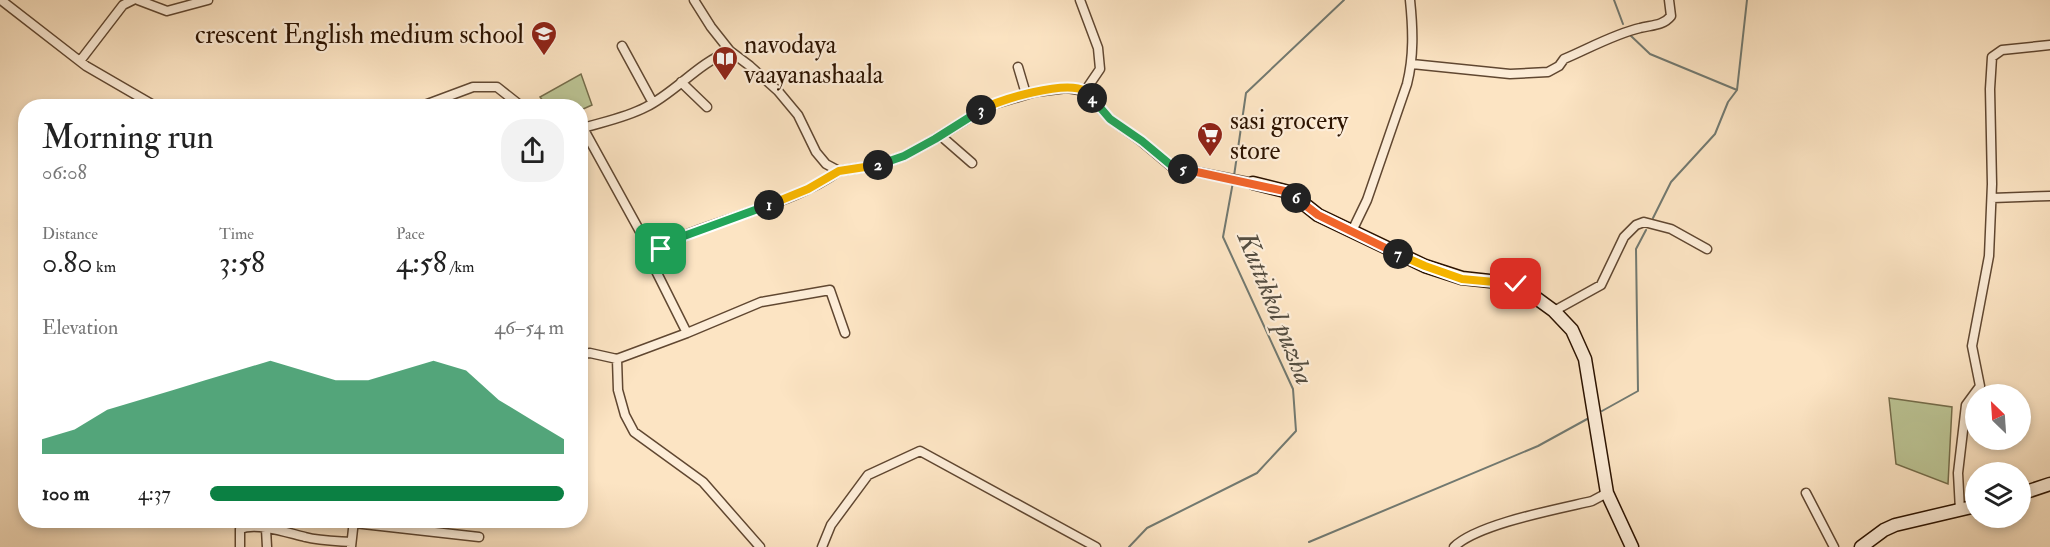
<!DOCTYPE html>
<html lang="en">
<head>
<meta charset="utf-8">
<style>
  body { margin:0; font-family:"IM FELL Double Pica",serif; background:#f2f2f2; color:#222; height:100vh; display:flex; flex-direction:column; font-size:22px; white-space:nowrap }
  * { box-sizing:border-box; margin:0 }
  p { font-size:20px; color:#767676 }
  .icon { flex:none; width:33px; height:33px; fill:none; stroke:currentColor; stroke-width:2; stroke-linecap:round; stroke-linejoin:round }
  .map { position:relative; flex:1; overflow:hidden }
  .details { position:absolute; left:18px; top:99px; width:570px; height:429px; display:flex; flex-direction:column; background:#fff; border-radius:24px; box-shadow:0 3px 9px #0003 }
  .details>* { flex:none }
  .needle { width:39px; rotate:335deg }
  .fabs { position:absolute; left:1965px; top:384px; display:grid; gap:12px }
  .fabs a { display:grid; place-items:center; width:66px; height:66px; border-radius:50%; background:#fff; box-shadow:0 3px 9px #0003; font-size:30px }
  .pin { position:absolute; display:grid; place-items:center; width:51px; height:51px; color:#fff; margin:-26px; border-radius:12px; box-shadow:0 3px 9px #0006 }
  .km { position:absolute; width:30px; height:30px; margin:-15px; border-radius:50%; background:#222; color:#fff; font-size:16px; line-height:30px; text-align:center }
  .round { display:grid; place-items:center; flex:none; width:63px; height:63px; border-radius:24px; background:#f2f2f2 }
  .overview { display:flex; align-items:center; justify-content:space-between; height:102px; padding:0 24px }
  h1 { font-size:33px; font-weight:600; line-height:45px }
  .figures { display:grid; grid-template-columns:repeat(3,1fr); gap:9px; height:102px; padding:6px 24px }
  .figures div { display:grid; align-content:center }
  .figures b { font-size:30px; font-weight:600 }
  .figures small { font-size:16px; font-weight:400 }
  .figures p { font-size:16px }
  .chart { height:168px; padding:12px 24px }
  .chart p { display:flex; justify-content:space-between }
  .chart svg { width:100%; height:108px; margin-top:6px; fill:#0b8043; opacity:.7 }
  ul { padding:0 24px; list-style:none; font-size:20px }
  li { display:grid; grid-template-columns:96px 72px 1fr; align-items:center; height:45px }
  li i { height:15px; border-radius:8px; background:#0b8043 }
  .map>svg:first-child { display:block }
</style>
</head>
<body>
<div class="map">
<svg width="2050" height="547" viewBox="0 0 2050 547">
  <rect width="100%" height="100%" fill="#fce4c3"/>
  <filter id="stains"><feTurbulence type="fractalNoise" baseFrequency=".00333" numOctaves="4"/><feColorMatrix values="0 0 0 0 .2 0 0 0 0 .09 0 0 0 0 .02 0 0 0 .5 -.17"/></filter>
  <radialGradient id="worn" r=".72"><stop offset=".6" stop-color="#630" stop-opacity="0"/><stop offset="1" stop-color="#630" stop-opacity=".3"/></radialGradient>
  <path fill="#bcc595" stroke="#746c4a" stroke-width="1.5" d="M581 74 592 105 581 110 580 106H547L540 97Z
    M1889 398 1952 407 1948 484 1896 464Z"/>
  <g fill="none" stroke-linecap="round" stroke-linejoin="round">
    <path stroke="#727970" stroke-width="2" d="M1614 0 1623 24
      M1630 35 1650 54 1737 90 1728 102 1715 134 1671 182 1653 218
      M1737 90 1747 0
      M1234 176 1246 93 1344 0
      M1602 411 1638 391 1636 249 1646 230
      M1309 542 1538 446 1589 418
      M1129 547 1147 528 1257 473 1296 431 1293 389 1223 237 1233 182"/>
    <defs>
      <path id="street" d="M1 0 86 66 155 106
        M138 0 167 11 208 0
        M694 0 711 27 730 51
        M1080 0 1098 48 1100 69 1085 91
        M622 46 653 103
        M80 61 123 5 133 0
        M1412 64 1510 74 1548 72 1559 66 1564 59C1588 49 1614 34 1640 28 1651 25 1663 26 1671 16L1669 0
        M1018 67 1026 94
        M681 82 707 107
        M422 106 473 87H497L521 106
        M583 128 654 257
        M580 129C602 122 625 118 646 107 676 92 698 63 730 51L750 66 778 91 798 115 816 152 826 164 839 171 878 165 904 156 935 139 988 106 1035 92 1067 88 1085 91 1110 119 1141 141 1172 167 1253 183
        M941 136 972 163
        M1992 198 2050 196
        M1352 231 1367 200 1407 84C1414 56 1413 29 1410 0
        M1554 311 1601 285 1624 237 1636 225 1644 222 1671 229 1707 249
        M687 333 761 302 830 290 845 333
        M580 354 590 353 617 359
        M1806 493 1834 547
        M1960 510 1958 473 1966 405 1980 386 1972 346 1989 256 1992 184 1990 89 1992 57 2002 50 2050 45
        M354 523 479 537
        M266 529 267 547
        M240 547V529C257 522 288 533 305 537 320 541 336 541 351 542
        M351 547 354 520
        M760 547 703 482 634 432 625 415 618 390 617 359 687 333 653 265 652 260C668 237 700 230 724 221 763 207 806 195 839 171
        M822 547 831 525 868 475 920 451 1096 547
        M1454 547C1477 524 1558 509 1592 501L1607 493"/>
      <path id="secondary" d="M1253 183 1289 192 1318 215 1425 266 1462 278 1517 284 1554 311 1572 330 1585 359 1607 493 1632 547
        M2020 494 2050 484
        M1861 547 1884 530 1895 525 1976 506"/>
    </defs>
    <use href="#street" stroke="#604731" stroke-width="11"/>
    <use href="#secondary" stroke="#2c1300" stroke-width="15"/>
    <use href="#street" stroke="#fdedd8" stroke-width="8"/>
    <use href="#secondary" stroke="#fdedd8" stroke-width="12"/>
  </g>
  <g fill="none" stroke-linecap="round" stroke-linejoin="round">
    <defs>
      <path id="split-1" d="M661 249 684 236 769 205"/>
      <path id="split-2" d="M769 205 808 189 839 171 878 165"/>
      <path id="split-3" d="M878 165 904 156 935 139 981 110"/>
      <path id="split-4" d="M981 110C1000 99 1066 80 1085 91 1088 93 1089 96 1092 98"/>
      <path id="split-5" d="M1092 98 1110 119 1142 141 1172 166 1183 169"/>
      <path id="split-6" d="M1183 169 1289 192 1296 198"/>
      <path id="split-7" d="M1296 198 1318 215 1398 254"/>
      <path id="split-8" d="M1398 254 1425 266 1462 279 1516 284"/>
    </defs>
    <use href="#split-1" stroke="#fff" stroke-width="12"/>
    <use href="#split-2" stroke="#fff" stroke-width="12"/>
    <use href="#split-3" stroke="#fff" stroke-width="12"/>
    <use href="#split-4" stroke="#fff" stroke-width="12"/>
    <use href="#split-5" stroke="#fff" stroke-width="12"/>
    <use href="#split-6" stroke="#fff" stroke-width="12"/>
    <use href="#split-7" stroke="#fff" stroke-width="12"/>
    <use href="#split-8" stroke="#fff" stroke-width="12"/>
    <use href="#split-1" stroke="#22a559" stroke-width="8"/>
    <use href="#split-2" stroke="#f5b400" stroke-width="8"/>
    <use href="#split-3" stroke="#22a559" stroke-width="8"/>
    <use href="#split-4" stroke="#f5b400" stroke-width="8"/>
    <use href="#split-5" stroke="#22a559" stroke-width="8"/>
    <use href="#split-6" stroke="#f0652b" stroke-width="8"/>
    <use href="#split-7" stroke="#f0652b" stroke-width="8"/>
    <use href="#split-8" stroke="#f5b400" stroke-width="8"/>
  </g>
  <defs>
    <symbol id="school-pin" viewBox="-11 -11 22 30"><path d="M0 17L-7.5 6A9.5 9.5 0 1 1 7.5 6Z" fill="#8f2418" stroke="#fdedd8"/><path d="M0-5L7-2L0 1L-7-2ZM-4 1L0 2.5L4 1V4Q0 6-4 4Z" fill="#fff"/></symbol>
    <symbol id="library-pin" viewBox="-11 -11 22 30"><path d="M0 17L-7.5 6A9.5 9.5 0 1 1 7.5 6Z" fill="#8f2418" stroke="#fdedd8"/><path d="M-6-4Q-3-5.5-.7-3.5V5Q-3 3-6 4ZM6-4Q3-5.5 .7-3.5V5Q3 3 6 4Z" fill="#fff"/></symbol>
    <symbol id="supermarket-pin" viewBox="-11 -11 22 30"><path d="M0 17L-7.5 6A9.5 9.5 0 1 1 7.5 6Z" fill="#8f2418" stroke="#fdedd8"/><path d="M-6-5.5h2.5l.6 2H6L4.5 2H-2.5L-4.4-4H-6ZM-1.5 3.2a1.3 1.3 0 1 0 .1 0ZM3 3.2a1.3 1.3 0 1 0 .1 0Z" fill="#fff"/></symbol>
  </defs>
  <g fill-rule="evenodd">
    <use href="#school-pin" x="529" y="19" width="30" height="40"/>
    <use href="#library-pin" x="710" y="44" width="30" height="40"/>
    <use href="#supermarket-pin" x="1195" y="120" width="30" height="40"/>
  </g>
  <g text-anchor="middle" stroke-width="4.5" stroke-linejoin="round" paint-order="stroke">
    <g font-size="26" fill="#2c1300" stroke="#fdedd8" text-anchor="start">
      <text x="524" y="43" text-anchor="end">crescent English medium school</text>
      <text x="744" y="53">navodaya<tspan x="744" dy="30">vaayanashaala</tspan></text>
      <text x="1230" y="129">sasi grocery<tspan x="1230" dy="30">store</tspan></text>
    </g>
    <g font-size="27" font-style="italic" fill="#554e41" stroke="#fdedd8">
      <text transform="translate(1276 308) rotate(68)" y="9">Kuttikkol puzha</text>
    </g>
  </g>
  <rect width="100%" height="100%" filter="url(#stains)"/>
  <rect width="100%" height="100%" fill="url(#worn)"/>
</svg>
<div class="fabs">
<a><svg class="needle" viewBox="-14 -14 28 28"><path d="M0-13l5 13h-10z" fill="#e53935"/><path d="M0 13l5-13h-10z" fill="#767676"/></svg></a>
<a><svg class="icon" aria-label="layers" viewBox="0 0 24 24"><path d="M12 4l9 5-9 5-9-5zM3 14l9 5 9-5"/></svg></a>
</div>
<div class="pin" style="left:661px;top:249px;background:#1e9e55"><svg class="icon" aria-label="arrive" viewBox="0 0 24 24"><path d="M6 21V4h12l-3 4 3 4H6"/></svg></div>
<div class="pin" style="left:1516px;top:284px;background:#d93025"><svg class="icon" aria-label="check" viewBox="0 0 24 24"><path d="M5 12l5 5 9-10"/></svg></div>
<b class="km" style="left:769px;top:205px">1</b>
<b class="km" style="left:878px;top:165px">2</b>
<b class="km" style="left:981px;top:110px">3</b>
<b class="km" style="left:1092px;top:98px">4</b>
<b class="km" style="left:1183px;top:169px">5</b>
<b class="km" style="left:1296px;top:198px">6</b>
<b class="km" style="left:1398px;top:254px">7</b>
<section class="details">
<div class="overview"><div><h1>Morning run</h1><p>06:08</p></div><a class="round"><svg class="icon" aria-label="share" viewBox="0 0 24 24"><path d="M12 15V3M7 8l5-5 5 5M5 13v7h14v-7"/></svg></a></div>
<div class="figures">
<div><p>Distance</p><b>0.80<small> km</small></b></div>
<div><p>Time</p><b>3:58</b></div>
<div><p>Pace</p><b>4:58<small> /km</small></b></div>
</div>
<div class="chart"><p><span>Elevation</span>46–54 m</p>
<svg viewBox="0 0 160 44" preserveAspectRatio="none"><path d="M0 44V38L10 34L20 26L30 22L40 18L50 14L60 10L70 6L80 10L90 14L100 14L110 10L120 6L130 10L140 22L150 30L160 38V44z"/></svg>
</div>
<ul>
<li><b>100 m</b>4:37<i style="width:100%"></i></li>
</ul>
</section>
</div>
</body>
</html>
